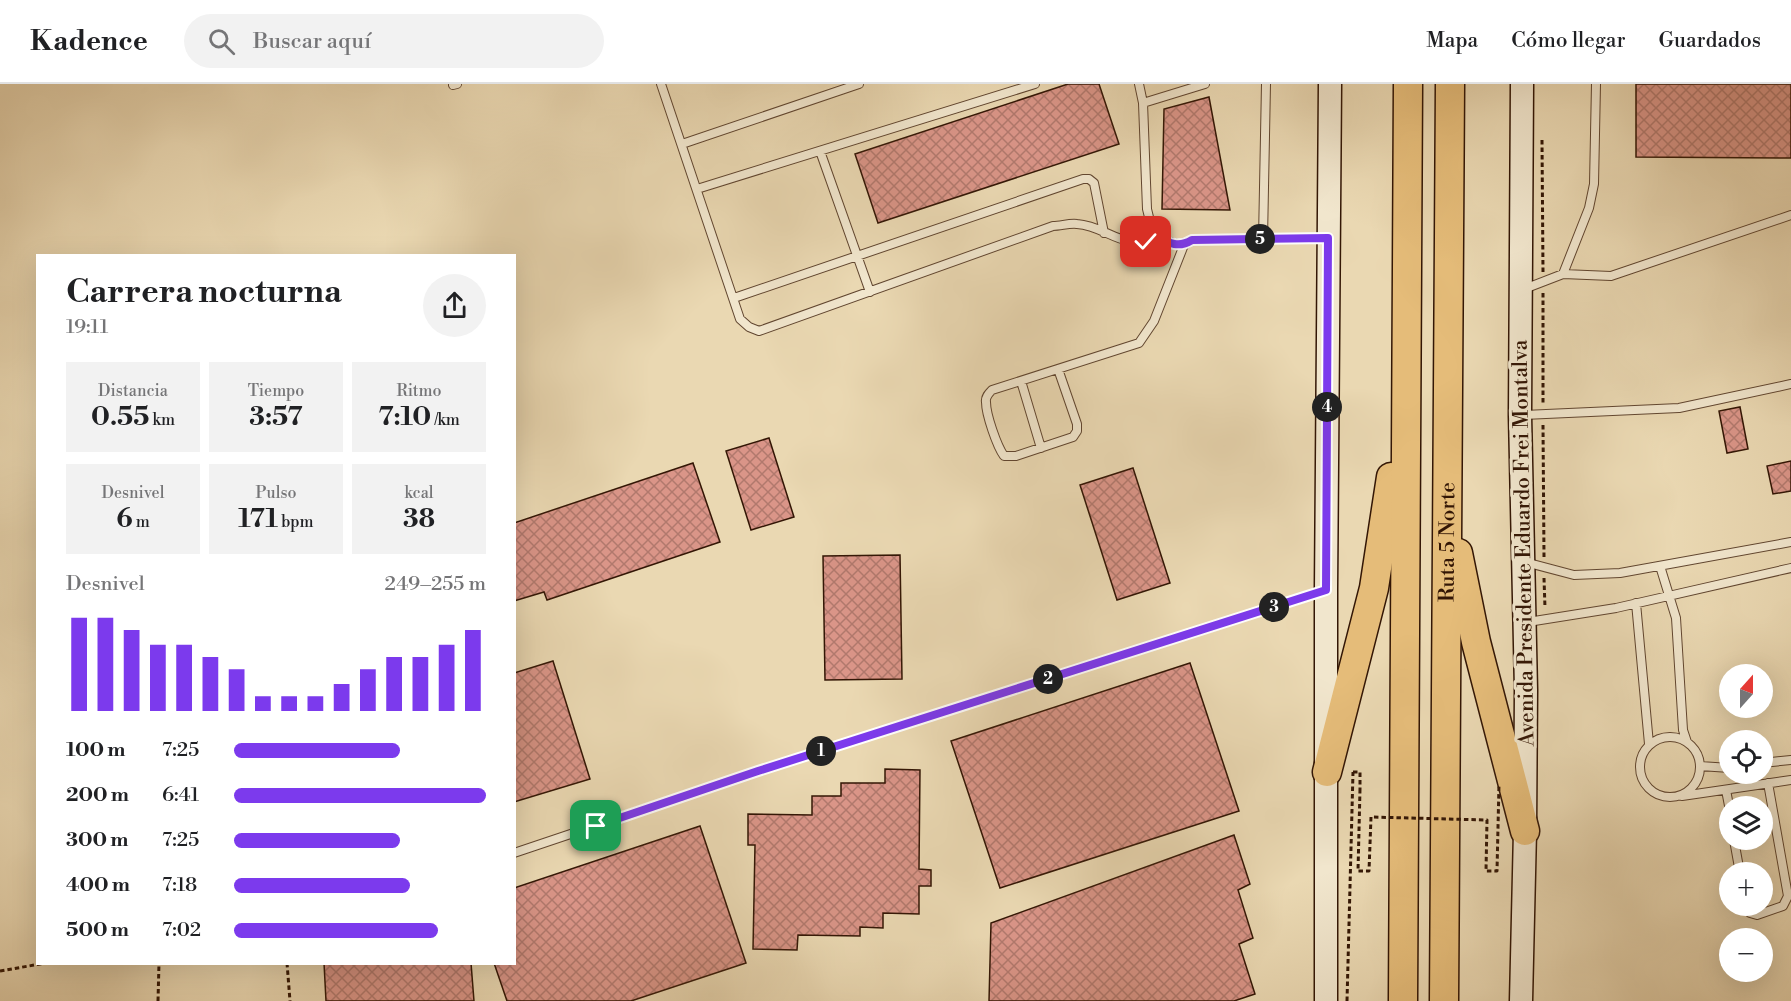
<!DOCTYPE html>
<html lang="es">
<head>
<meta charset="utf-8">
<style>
  body { margin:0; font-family:"Libre Bodoni",serif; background:#f2f2f2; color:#202124; height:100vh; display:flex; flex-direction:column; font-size:22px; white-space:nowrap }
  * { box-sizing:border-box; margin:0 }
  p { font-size:20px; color:#757577 }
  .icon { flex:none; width:33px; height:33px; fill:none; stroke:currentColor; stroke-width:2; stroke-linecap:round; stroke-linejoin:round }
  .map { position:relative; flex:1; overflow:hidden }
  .drawer { position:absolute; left:36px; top:170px; width:480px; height:711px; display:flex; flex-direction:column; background:#fff; border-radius:0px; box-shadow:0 6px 24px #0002 }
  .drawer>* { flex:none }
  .needle { width:39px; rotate:21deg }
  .tools { position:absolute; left:1719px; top:580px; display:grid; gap:12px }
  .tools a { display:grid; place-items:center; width:54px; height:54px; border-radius:50%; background:#fff; box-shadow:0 6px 24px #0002; font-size:30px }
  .pin { position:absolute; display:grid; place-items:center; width:51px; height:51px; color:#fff; margin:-26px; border-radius:12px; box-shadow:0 3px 9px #0006 }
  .km { position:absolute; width:30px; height:30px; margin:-15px; border-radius:50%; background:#222; color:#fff; font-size:16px; line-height:30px; text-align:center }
  .round { display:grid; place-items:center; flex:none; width:63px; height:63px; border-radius:32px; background:#f2f2f2 }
  .head { display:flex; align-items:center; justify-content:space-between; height:102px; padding:0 30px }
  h1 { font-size:33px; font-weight:700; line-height:45px }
  .stats { display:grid; grid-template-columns:repeat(3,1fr); gap:9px; height:102px; padding:6px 30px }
  .stats div { display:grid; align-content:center; border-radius:0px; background:#f2f2f2; text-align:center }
  .stats b { font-size:26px; font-weight:700 }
  .stats small { font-size:16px; font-weight:400 }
  .stats p { font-size:16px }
  .chart { height:168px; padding:12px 30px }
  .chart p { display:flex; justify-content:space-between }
  .chart svg { width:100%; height:108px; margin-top:6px; stroke:#7c3aed; stroke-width:6 }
  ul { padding:0 30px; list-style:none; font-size:20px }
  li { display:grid; grid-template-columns:96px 72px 1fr; align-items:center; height:45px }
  li i { height:15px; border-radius:8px; background:#7c3aed }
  header { display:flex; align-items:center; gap:36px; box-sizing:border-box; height:84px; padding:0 30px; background:#fff; border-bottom:2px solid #e0e0e0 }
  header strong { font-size:28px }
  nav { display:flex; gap:33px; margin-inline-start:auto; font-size:21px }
  .search { width:420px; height:54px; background:#f2f2f2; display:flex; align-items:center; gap:15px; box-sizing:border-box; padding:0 21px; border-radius:33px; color:#757577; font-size:22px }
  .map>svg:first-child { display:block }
</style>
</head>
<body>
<header>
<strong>Kadence</strong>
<div class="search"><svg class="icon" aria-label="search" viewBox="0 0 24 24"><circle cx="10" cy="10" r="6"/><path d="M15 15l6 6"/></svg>Buscar aquí</div>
<nav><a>Mapa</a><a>Cómo llegar</a><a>Guardados</a></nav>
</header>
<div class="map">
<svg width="1791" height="917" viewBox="0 0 1791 917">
  <defs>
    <pattern id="building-cross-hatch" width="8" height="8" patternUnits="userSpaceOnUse" patternTransform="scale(1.5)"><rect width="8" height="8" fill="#da9588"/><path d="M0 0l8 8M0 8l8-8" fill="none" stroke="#b1796d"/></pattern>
  </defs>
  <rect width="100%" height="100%" fill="#ead8b2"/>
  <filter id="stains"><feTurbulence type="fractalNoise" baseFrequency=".00333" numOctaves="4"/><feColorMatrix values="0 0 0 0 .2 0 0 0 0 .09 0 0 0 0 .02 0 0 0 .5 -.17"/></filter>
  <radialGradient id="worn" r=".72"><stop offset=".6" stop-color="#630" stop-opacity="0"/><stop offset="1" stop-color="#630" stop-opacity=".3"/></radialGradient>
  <path fill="url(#building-cross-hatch)" stroke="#331605" stroke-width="1.5" d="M1068 0H1099L1119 60 878 139 855 70Z
    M1636 0H1791V74L1636 73Z
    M1209 13 1230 126 1162 125 1164 25Z
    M1740 323 1748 365 1727 369 1719 327Z
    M769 354 794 433 751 446 726 367Z
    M1791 377V407L1773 410 1767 382Z
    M693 379 720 458 547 516 544 508 514 517V439Z
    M1133 384 1170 499 1117 516 1080 401Z
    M900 471 902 595 825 596 823 472Z
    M553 577 590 695 514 718V589Z
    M1190 579 1239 727 1000 804 951 657Z
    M885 685 920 686 919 785 931 786V802H919V830L883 829V844L860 843V852L798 851 797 866 753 865 755 761H748V730L812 731V712H841V699H885Z
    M700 742 746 879 631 917H507L494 879H514V804Z
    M1234 751 1250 800 1238 806 1253 854 1239 860 1255 910 1234 917H989L991 839Z
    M324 879H471L474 917H326Z"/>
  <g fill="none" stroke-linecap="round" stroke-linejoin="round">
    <defs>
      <path id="lane" d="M661 0 740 235 749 243 759 247 1053 142C1061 142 1069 139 1077 140 1108 142 1123 169 1158 152
        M1139 0 1143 19 1147 125C1152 149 1158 158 1184 161
        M453 1 457 0
        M1143 19 1205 0
        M682 60 859 0
        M820 67 870 208
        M697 105 1035 0
        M1263 155 1266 0
        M1563 190 1589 124 1594 100 1596 0
        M1524 205 1563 190 1611 192 1791 131
        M734 214 1083 95H1089L1094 99 1104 149
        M1058 285 1077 340V347L1073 353 1016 372H1004C997 362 986 331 986 318 985 313 989 309 992 306L1139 259 1154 237 1184 161 1192 156 1327 154
        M1021 297 1041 364
        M1522 331 1679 324 1791 300
        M1525 478 1574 491 1620 489 1791 458
        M1660 482 1676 534 1683 646 1687 658
        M1636 519 1649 660
        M1528 538 1616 524 1791 484
        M1640 683a30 30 0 1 1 60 0a30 30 0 1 1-60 0Z
        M1762 679 1791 676
        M1700 682 1730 684
        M1726 706 1730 727
        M1682 712 1791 696
        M1734 756 1740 789
        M514 769 758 687 1324 507
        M1746 822 1750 829 1757 831 1783 822 1788 812 1768 699"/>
      <path id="secondary" d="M1326 917V506L1330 0
        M1521 917 1525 747 1526 606 1520 331 1522 0"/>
      <g id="highway">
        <path d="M1458 469 1476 558 1525 747"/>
        <path d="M1327 688 1374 504 1391 393"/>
        <path d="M1403 917 1408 0"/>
        <path id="s1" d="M1444 917 1450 0"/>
      </g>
    </defs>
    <use href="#lane" stroke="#614630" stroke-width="10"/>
    <use href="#secondary" stroke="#331605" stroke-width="25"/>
    <use href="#highway" stroke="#331605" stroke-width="31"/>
    <path stroke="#331605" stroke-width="3" stroke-dasharray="4.5 3" stroke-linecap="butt" d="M1542 56 1543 188
      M1543 209V320
      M1543 341 1544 473
      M1544 494 1545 524
      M1353 688H1360V705
      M287 879 290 917
      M0 887 46 879
      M158 917 159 879
      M1347 917 1353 688"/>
    <use href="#lane" stroke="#f1e6cd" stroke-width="8"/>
    <use href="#secondary" stroke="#f1e6cd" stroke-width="22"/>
    <use href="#highway" stroke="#e5bc79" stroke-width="28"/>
    <path stroke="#331605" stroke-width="3" stroke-dasharray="4.5 3" stroke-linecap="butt" d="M1360 705 1358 787H1369L1371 733 1487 736 1486 787H1497L1499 700"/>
  </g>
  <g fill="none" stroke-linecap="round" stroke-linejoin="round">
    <defs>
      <path id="route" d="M596 742 758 687 1326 506 1328 154 1192 156C1179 164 1169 160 1158 152L1146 158"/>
    </defs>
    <use href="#route" stroke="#fff" stroke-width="12"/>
    <use href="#route" stroke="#7c3aed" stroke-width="8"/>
  </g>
  <g text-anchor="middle" stroke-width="6" stroke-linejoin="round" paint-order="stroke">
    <g font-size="21" fill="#331605" stroke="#f1e6cd">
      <text dy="7" stroke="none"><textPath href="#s1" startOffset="459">Ruta 5 Norte</textPath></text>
      <text transform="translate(1523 459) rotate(-91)" y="7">Avenida Presidente Eduardo Frei Montalva</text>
    </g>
  </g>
  <rect width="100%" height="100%" filter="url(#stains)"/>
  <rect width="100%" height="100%" fill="url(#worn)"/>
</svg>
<div class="tools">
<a><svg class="needle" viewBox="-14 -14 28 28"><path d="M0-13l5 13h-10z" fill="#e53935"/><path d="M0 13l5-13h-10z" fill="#757577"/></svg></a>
<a><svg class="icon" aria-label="locate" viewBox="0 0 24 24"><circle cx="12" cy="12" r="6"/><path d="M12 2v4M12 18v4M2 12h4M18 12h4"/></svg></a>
<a><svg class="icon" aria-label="layers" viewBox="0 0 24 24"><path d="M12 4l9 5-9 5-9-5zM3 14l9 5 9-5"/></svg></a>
<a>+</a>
<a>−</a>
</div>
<div class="pin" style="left:596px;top:742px;background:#1e9e55"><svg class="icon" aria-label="arrive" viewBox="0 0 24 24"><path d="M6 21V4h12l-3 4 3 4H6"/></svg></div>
<div class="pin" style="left:1146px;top:158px;background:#d93025"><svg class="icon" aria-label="check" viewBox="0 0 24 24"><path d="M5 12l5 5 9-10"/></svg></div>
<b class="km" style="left:821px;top:667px">1</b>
<b class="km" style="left:1048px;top:595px">2</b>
<b class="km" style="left:1274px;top:523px">3</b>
<b class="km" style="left:1327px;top:323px">4</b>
<b class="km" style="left:1260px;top:155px">5</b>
<section class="drawer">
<div class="head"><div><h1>Carrera nocturna</h1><p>19:11</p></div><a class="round"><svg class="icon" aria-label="share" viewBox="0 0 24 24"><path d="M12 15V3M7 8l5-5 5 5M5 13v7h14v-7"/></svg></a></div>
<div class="stats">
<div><p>Distancia</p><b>0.55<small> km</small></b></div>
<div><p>Tiempo</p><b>3:57</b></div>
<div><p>Ritmo</p><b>7:10<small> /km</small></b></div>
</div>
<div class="stats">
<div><p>Desnivel</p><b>6<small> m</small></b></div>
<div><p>Pulso</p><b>171<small> bpm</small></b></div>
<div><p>kcal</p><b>38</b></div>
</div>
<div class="chart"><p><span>Desnivel</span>249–255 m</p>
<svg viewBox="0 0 160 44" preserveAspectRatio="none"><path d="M5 44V6M15 44V6M25 44V11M35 44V17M45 44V17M55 44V22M65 44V27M75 44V38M85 44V38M95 44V38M105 44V33M115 44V27M125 44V22M135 44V22M145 44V17M155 44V11"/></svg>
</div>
<ul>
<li><b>100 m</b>7:25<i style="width:66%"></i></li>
<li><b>200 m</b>6:41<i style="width:100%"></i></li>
<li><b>300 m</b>7:25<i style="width:66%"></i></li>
<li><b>400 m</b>7:18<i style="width:70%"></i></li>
<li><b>500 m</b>7:02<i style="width:81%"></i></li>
</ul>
</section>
</div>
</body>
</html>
